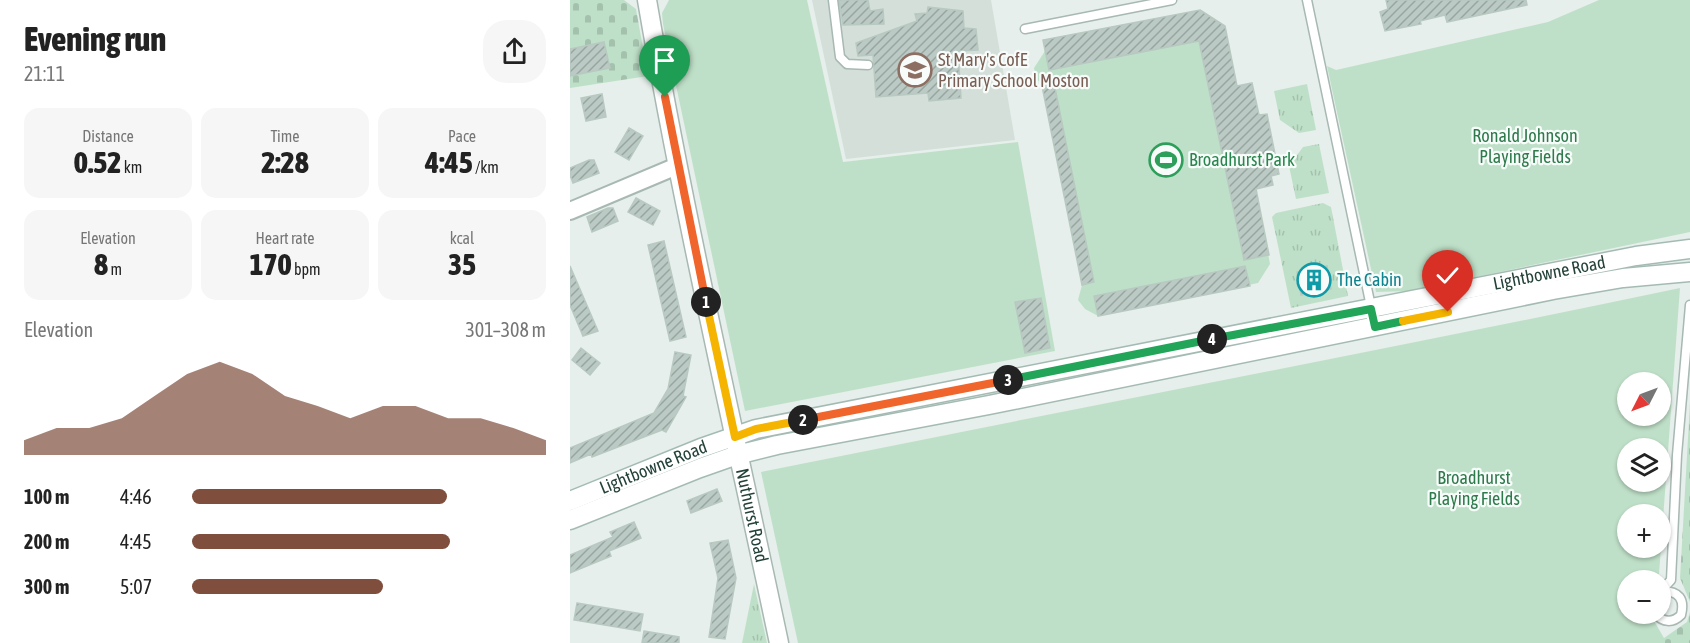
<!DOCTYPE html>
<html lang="en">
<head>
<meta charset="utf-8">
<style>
  body { margin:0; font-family:"Asap Condensed",sans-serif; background:#f6f6f6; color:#222; height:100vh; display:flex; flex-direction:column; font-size:22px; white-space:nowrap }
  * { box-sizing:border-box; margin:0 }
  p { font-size:20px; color:#767676 }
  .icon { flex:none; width:33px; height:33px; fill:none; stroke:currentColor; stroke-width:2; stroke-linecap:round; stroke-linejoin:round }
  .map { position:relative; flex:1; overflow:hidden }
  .sheet { display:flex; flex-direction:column; background:#fff; width:570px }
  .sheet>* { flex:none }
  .needle { width:39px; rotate:228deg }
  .buttons { position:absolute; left:1047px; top:372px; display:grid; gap:12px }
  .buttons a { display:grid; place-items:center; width:54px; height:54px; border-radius:50%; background:#fff; box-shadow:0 2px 4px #0004; font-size:30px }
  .pin { position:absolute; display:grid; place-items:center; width:51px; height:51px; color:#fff; margin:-62px -26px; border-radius:50% 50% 50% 0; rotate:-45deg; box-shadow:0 0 6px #0007 }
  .pin .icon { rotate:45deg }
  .km { position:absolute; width:30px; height:30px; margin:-15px; border-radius:50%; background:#222; color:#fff; font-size:16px; line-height:30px; text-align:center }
  .round { display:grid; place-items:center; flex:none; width:63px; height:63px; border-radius:24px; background:#f6f6f6 }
  .headline { display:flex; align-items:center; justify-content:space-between; height:102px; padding:0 24px }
  h1 { font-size:33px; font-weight:800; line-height:45px }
  .stats { display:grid; grid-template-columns:repeat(3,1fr); gap:9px; height:102px; padding:6px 24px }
  .stats div { display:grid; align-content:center; border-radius:15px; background:#f6f6f6; text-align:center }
  .stats b { font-size:30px; font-weight:800 }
  .stats small { font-size:16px; font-weight:400 }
  .stats p { font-size:16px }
  .chart { height:168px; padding:12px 24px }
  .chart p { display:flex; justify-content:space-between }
  .chart svg { width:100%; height:108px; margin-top:6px; fill:#804e3d; opacity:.7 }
  ul { padding:0 24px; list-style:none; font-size:20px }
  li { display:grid; grid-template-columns:96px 72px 1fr; align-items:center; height:45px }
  li i { height:15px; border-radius:8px; background:#804e3d }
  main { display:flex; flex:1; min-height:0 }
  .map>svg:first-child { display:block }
</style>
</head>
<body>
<main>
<section class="sheet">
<div class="headline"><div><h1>Evening run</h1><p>21:11</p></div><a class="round"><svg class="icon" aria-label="share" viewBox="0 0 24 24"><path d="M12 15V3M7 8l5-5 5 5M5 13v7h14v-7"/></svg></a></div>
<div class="stats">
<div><p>Distance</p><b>0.52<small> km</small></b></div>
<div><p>Time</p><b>2:28</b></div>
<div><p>Pace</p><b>4:45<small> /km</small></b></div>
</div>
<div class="stats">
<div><p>Elevation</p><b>8<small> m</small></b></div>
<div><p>Heart rate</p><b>170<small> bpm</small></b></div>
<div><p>kcal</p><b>35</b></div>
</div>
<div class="chart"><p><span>Elevation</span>301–308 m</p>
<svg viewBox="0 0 160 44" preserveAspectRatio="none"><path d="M0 44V38L10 33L20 33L30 29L40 20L50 11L60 6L70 11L80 20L90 24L100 29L110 24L120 24L130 29L140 29L150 33L160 38V44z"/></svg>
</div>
<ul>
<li><b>100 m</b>4:46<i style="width:72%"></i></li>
<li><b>200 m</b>4:45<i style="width:73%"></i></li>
<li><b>300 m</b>5:07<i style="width:54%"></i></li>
</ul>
</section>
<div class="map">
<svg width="1120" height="643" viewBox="0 0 1120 643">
  <defs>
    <pattern id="grass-tufts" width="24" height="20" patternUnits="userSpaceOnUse" patternTransform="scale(1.5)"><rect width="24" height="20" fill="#bfe0c8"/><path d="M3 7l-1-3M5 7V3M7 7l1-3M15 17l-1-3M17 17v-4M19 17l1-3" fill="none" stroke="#a4c1ad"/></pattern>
    <pattern id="cemetery-stones" width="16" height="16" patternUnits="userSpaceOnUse" patternTransform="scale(1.5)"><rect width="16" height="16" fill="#bfe0c8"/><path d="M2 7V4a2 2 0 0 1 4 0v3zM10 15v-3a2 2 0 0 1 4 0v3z" fill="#a4c1ad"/></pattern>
    <pattern id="building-hatch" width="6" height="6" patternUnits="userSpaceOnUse" patternTransform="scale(1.5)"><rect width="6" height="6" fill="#bbcac4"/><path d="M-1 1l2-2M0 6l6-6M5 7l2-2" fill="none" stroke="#98a6a0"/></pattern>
  </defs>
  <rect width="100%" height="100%" fill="#e6efeb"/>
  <path fill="#d4dfda" d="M242 0H421L445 140 276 159Z"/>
  <path fill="url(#grass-tufts)" d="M737 84 746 130 729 133 710 120 704 91Z
    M749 144 759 193 726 199 719 166 733 147Z
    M753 203 761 207 778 296 721 308 702 217 706 213Z
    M184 584 197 643H172Z"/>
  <path fill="url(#cemetery-stones)" d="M0 0H54L66 9 78 76 0 88Z
    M1120 403V602L1110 578Z
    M1120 612V643H1094V638L1117 622Z"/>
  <path fill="#bfe0c8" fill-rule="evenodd" d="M99 0H237L273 162 448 142 485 351 175 411 93 24 92 13Z
    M1029 0H1120V232L839 291 806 292 757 66 766 70 978 22Z
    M630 10 655 26 667 86 682 83 689 115 697 114 709 174 701 176 703 185 686 189 700 264 688 283 528 316 515 309 508 300 512 285 472 86 474 85 466 79 464 68 475 51 473 40Z
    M1110 288 1089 574 1082 580H1058V614H1080L1094 638V643H228L191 472C497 410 804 352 1110 288ZM1058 382H1090V416H1058ZM1058 448H1090V482H1058ZM1058 514H1090V548H1058Z"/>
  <path fill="url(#building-hatch)" stroke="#b8c9c2" stroke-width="1.5" d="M269 0H298L300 11 313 9 314 24 273 25Z
    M816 0H956L957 5 877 22 875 15 850 21 851 24 815 31 810 12 818 9Z
    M358 7 393 11 394 28 406 29 408 50 388 51 391 98 359 101 358 93 306 97 303 55 288 56 286 43 347 21 345 14 357 13Z
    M630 10 655 26 667 86 682 83 689 115 697 114 709 174 701 176 703 185 686 189 699 255 674 260 629 41 479 70 473 40Z
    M34 42 40 68 0 76V49Z
    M484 83 524 282 512 285 472 86Z
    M32 94 36 117 16 121 11 98Z
    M59 128 73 136 59 160 45 152Z
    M19 160H24L29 173 3 183 0 175V168Z
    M66 198 90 211 83 225 58 212Z
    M38 208H43L48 221 22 232 17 217Z
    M94 241 116 337 100 341 78 245Z
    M0 266 28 331 13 336 0 305Z
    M675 266 680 286 528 316 524 296Z
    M757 266 761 289 731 295 727 272Z
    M471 298 480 348 455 353 445 302Z
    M11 348 30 363 20 375 2 360Z
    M105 352 121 355 113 396 116 397 96 432 92 430 22 457 21 454 0 463V448L84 413 98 389Z
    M147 489 152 501 121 513 117 501Z
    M64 522 71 538 39 551 41 556 0 573V555L43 537 40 532Z
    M158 540 166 578 155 639 139 637 148 578 140 543Z
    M7 603 73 614 70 631 4 620Z
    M74 631 109 637V643H72Z"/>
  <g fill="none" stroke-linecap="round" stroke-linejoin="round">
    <defs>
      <path id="service" d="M263 0 270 57 277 64 298 65
        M737 0 805 326
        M455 29 602 0
        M1090 592 1101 580 1107 455 1120 305
        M1085 614C1093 622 1102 624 1111 615 1115 599 1109 591 1092 591"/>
      <path id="minor" d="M0 211 107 166"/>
      <g id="tertiary">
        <path id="s1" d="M77 0C114 216 164 429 209 643"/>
      </g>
      <g id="secondary">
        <path id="s2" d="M0 501 131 448 186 429 1066 256 1120 249"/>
        <path d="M0 520 130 468 167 455 207 445 419 405 983 290 1053 278 1120 272"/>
      </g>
    </defs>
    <use href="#service" stroke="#a8b8b2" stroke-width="11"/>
    <use href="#minor" stroke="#a8b8b2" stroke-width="20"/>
    <use href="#tertiary" stroke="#a8b8b2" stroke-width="21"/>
    <use href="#secondary" stroke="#a4bbb3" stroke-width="21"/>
    <use href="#service" stroke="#fff" stroke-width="8"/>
    <use href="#minor" stroke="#fff" stroke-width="16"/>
    <use href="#tertiary" stroke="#fff" stroke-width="18"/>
    <use href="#secondary" stroke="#fff" stroke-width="18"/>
  </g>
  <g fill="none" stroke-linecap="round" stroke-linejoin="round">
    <defs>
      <path id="split-1" d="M95 97 136 302"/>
      <path id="split-2" d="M136 302 165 437 186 429 233 420"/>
      <path id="split-3" d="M233 420 438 380"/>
      <path id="split-4" d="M438 380 642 339"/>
      <path id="split-5" d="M642 339 801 309 805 327 833 321"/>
      <path id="split-6" d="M833 321 878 312"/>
    </defs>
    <use href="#split-1" stroke="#fff" stroke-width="12"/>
    <use href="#split-2" stroke="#fff" stroke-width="12"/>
    <use href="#split-3" stroke="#fff" stroke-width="12"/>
    <use href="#split-4" stroke="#fff" stroke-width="12"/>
    <use href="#split-5" stroke="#fff" stroke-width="12"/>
    <use href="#split-6" stroke="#fff" stroke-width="12"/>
    <use href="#split-1" stroke="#f0652b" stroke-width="8"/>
    <use href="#split-2" stroke="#f5b400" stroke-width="8"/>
    <use href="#split-3" stroke="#f0652b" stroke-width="8"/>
    <use href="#split-4" stroke="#22a559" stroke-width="8"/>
    <use href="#split-5" stroke="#22a559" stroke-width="8"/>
    <use href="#split-6" stroke="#f5b400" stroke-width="8"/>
  </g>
  <defs>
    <symbol id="school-ring" viewBox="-11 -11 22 22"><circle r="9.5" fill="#f7fbf9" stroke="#8d6e63" stroke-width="1.5"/><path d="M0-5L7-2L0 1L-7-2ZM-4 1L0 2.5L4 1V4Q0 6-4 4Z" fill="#8d6e63"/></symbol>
    <symbol id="stadium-ring" viewBox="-11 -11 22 22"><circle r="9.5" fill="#f7fbf9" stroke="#2e9e5b" stroke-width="1.5"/><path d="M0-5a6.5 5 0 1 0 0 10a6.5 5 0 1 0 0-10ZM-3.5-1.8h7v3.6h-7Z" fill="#2e9e5b"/></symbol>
    <symbol id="building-ring" viewBox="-11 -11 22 22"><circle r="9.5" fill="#f7fbf9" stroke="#0f9aa8" stroke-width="1.5"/><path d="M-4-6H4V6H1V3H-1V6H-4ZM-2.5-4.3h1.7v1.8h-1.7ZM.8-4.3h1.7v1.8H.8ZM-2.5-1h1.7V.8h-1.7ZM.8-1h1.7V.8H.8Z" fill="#0f9aa8"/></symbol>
  </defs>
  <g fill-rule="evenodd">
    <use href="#school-ring" x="326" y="51" width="38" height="38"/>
    <use href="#stadium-ring" x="577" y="141" width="38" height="38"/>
    <use href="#building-ring" x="725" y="261" width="38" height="38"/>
  </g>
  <g text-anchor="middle" stroke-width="4.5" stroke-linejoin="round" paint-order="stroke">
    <g font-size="18" fill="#785e54" stroke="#f7fbf9" text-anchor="start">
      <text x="368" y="66">St Mary's CofE<tspan x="368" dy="21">Primary School Moston</tspan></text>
    </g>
    <g font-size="18" fill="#2d7a4b" stroke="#f7fbf9">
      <text x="955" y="142">Ronald Johnson<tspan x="955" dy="21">Playing Fields</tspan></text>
      <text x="904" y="484">Broadhurst<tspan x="904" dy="21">Playing Fields</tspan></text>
    </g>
    <g font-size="18" fill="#27864d" stroke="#f7fbf9" text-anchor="start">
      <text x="619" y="166">Broadhurst Park</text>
    </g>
    <g font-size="18" fill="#24423a" stroke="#f7fbf9">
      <text dy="6" stroke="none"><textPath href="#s2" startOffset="1008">Lightbowne Road</textPath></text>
      <text dy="6" stroke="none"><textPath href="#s2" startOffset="90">Lightbowne Road</textPath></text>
      <text dy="6" stroke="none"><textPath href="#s1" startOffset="526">Nuthurst Road</textPath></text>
    </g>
    <g font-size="18" fill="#0d838f" stroke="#f7fbf9" text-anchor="start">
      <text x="767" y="286">The Cabin</text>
    </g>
  </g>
</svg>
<div class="buttons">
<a><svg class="needle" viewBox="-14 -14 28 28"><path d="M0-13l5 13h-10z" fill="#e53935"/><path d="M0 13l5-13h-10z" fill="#767676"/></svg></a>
<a><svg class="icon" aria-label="layers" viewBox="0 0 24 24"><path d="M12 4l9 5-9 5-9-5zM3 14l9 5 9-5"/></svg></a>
<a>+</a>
<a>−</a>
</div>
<div class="pin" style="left:95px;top:97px;background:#1e9e55"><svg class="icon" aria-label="arrive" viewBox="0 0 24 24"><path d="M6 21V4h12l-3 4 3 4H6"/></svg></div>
<div class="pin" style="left:878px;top:312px;background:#d93025"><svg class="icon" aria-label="check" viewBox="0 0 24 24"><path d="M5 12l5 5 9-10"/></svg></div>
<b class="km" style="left:136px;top:302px">1</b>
<b class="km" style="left:233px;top:420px">2</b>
<b class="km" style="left:438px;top:380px">3</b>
<b class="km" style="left:642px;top:339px">4</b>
</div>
</main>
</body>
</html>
